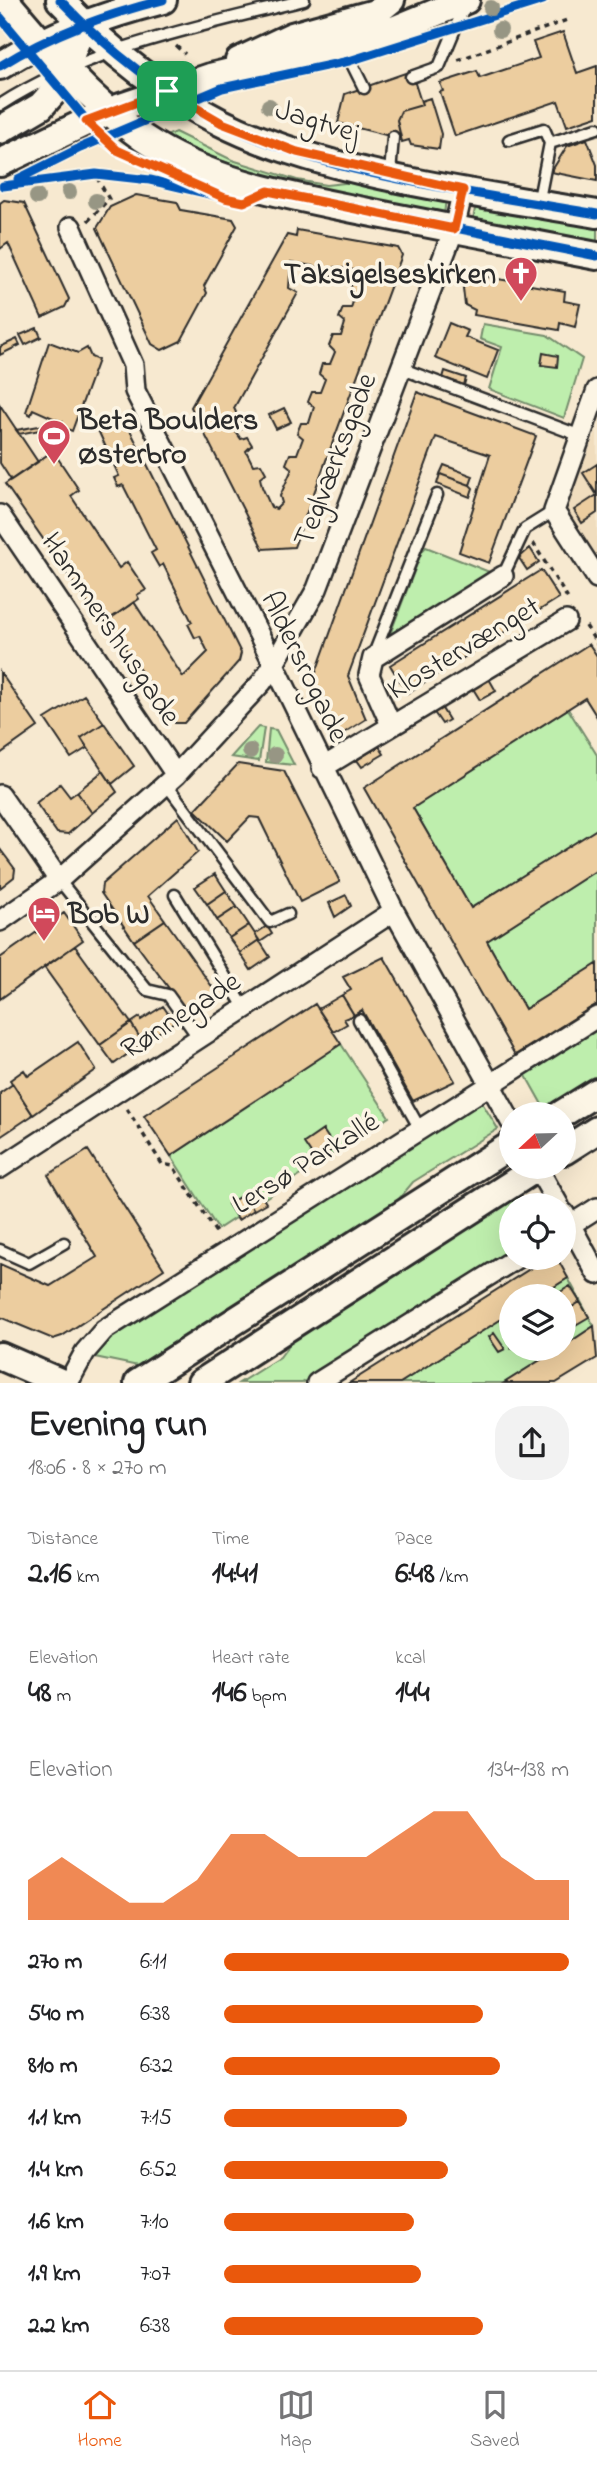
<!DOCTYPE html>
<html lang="en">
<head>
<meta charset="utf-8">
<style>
  body { margin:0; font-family:"Indie Flower",sans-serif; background:#f2f2f2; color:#202124; height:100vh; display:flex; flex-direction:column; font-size:26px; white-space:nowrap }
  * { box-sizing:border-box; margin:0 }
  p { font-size:23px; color:#757577 }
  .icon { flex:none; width:38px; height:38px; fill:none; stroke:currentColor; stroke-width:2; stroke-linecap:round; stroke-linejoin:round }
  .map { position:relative; height:1383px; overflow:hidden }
  .panel { display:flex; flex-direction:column; background:#fff; flex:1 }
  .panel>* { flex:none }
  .needle { width:46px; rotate:248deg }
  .buttons { position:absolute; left:499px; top:1102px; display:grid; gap:14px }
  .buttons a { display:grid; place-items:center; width:77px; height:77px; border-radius:50%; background:#fff; box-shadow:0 7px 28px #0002; font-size:35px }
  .pin { position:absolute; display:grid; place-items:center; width:60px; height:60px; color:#fff; margin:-30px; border-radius:14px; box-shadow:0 4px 10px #0006 }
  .round { display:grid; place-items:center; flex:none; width:74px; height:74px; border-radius:28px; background:#f2f2f2 }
  .overview { display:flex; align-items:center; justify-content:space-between; height:119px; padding:0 28px }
  h1 { font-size:38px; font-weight:700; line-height:52px }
  .metrics { display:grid; grid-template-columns:repeat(3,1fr); gap:10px; height:119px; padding:7px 28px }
  .metrics div { display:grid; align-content:center }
  .metrics b { font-size:30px; font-weight:700 }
  .metrics small { font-size:19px; font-weight:400 }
  .metrics p { font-size:19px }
  .chart { height:196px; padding:14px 28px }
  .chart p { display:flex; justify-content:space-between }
  .chart svg { width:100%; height:126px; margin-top:7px; fill:#ea580c; opacity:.7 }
  ul { padding:0 28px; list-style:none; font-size:23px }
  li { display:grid; grid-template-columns:112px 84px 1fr; align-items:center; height:52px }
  li i { height:18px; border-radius:9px; background:#ea580c }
  .tab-bar { display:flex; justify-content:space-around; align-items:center; height:98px; border-top:2px solid #e0e0e0; background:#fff; font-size:19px; color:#757577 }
  .tab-bar a { display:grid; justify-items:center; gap:4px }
  .tab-bar .active { color:#ea580c }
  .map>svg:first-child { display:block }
</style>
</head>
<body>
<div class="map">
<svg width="597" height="1383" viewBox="0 0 597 1383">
  <rect width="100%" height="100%" fill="#f7e9d0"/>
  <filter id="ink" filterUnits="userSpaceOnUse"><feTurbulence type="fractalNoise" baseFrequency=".0143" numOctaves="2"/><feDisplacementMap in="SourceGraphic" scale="14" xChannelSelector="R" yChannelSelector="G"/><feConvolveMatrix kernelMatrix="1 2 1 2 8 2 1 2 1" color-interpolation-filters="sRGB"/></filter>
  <g filter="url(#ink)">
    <path fill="#f0ddbe" d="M597 430V561L566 508Z"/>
    <path fill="#beeead" stroke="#748c6c" stroke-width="2" d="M175 132 232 160 297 180 326 185 354 182 446 198 444 215C348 197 253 179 164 137Z
      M476 203 597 225V242L473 220Z
      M483 324 547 335 582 359 564 418 489 389 502 347 480 339Z
      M426 547 492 573 389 637 422 551Z
      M568 709 597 755V829L471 908 413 808Z
      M258 727 264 728 259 761 231 757Z
      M269 729 276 730 294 765 266 762Z
      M597 870V964L525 1009 487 941Z
      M597 1029V1081L551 1109 544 1108 525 1074Z
      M341 1044 389 1117 218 1229 171 1156Z
      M481 1101 498 1129 413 1182 393 1206 143 1367 95 1357 114 1335Z
      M515 1194 524 1206H511V1250L302 1383H239L280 1357 297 1334Z
      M568 1278 594 1326 564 1346V1297H538Z
      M511 1313V1349H558L504 1383H400Z"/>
    <path fill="#eccd9f" stroke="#2b2b2b" stroke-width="2" fill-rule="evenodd" d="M563 32 577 73 597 66V116L567 126 558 101 455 136 440 92 443 91 440 83 477 71 480 78 539 58 533 42Z
      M411 71 422 105 401 111 397 120 401 139 338 123 345 94Z
      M430 98 441 134 439 149 411 145 409 140 402 142 397 120 401 111 422 105 421 101Z
      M587 139 597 165V181L551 172 567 146Z
      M136 195 177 202 181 210 233 219 237 226 204 286 207 293 181 341 162 350 152 344 97 228 110 207Z
      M4 200 24 203 69 299 65 307 42 318 8 243 0 249V203Z
      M297 230 398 248 402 255 294 547 263 549 191 407 287 235 296 237ZM291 262 323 268V274L332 276 335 267 367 272 361 280H353L350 290 355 295 351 308H343L339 318 345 323 341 336H333L329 346 335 352 330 364H322L319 374 325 379 320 392H312L308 402 314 407 309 423H301L297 433 303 438 297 454H290L286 464 292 469 280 496 282 503 276 509 271 507 262 487 260 478 266 473 261 464 253 465 246 451 252 445 247 437 241 439 236 432 243 428 234 408 298 293 289 288Z
      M481 276 565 291 564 301 580 304 575 327 560 323 559 330 474 315 475 310 465 305 463 288 467 282 480 280Z
      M449 323 468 331 465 337 498 350 487 379 435 358Z
      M37 328 41 337 25 345 20 335Z
      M17 339 20 345 0 355V347Z
      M49 342 78 353 87 348 91 357 98 360 72 431 60 426 62 422 33 409 31 415 26 412Z
      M543 353 558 356 557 367 541 365Z
      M445 371 466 378 464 385 443 378Z
      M417 392 536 436 489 563 459 552 490 455 436 437 348 676 366 719 339 736 314 678Z
      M0 405 38 462 11 480 0 463Z
      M284 408 291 422 276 429 269 415Z
      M123 416 241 653 239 661 184 723H175L107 621 134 602 183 677 208 652 200 636 195 638 188 624 192 622 163 564 159 567 151 553 156 550 123 485 118 487 114 478 119 476 97 428Z
      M62 422 60 426 19 434 16 430Z
      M53 451 79 490 71 496 119 568 127 562 146 590 137 595 139 599 102 624 5 484Z
      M597 464V495L583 473Z
      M444 465 473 476 470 485 440 474Z
      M440 474 470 485 473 488 470 497 437 484Z
      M597 495V513L582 523 574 510Z
      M530 548 539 562 527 570 519 558Z
      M541 570 559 598 407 693 390 665Z
      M589 644 597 656V717L585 698 413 808 471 908 597 829V870L487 941 525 1009 597 964V1004L515 1055 364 788Z
      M0 672 38 727 0 754Z
      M488 677 496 691 480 700 472 687Z
      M84 695 104 723 81 738 87 748 71 758 45 719Z
      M441 707 449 720 442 724 433 711Z
      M104 723 134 766 112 784 81 738Z
      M379 746 384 754 362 767 357 760Z
      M238 764 284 771 340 882 300 902 259 818 250 817 227 841 195 810Z
      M103 771 117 792 92 813 77 792Z
      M60 784 70 797 77 792 92 813 68 834 57 833 36 803Z
      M178 817 198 852 148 896 165 920 134 941 101 893 102 884Z
      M0 849 15 869 14 877 0 888Z
      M215 874 226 891 207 904 195 887Z
      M226 891 237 907 217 920 207 904Z
      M346 895 351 906 335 917 329 903Z
      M237 907 249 925 229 938 217 920Z
      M64 913 83 940 0 999V958Z
      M165 920 218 995 185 1010 134 941Z
      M249 925 259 940 240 953 229 938Z
      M267 926 272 934 260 942 255 934Z
      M259 940 270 957 251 970 240 953Z
      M75 946 131 1023 100 1045 44 967Z
      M384 957 455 1081 413 1101 362 1010 354 1015 342 995 351 990 343 977Z
      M342 995 354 1015 344 1019 347 1024 333 1032 318 1009Z
      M315 1004 341 1044 171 1156 144 1116Z
      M163 1006 174 1022 143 1043 131 1023 140 1017 141 1020Z
      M131 1023 143 1043 114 1064 100 1045Z
      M78 1042 96 1070 33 1115 10 1080 24 1070 28 1076Z
      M13 1084 33 1115 0 1137V1093Z
      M323 1130 335 1148 316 1161 304 1143Z
      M88 1150 164 1269 62 1336 53 1339 0 1317V1264L50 1286 97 1257 48 1175Z
      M256 1187 266 1203 254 1210 244 1194Z
      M244 1194 254 1210 238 1220 228 1204Z
      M547 1258H557L568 1278 538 1297H511V1313L400 1383H349Z
      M570 1286 580 1302 564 1312V1297H552Z
      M580 1302 589 1317 567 1330 564 1312Z
      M594 1326 597 1358 556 1383H504L558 1349H564V1346Z
      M494 1333 505 1349 499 1352 489 1337Z"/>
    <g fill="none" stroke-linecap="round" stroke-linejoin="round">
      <defs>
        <path id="lane" d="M344 48 364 88
          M411 77 439 67 465 5
          M0 105C90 47 202 26 304 0
          M509 140 544 129 550 143 538 204
          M550 143 597 128
          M390 174 393 137
          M400 368 581 436
          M503 576 525 529 554 511
          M374 654 437 495
          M166 784 270 922 288 914
          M59 880 147 990 168 995 198 1037
          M175 895 244 1007
          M359 1020 420 1129
          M0 1250 29 1263 64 1243"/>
        <path id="street" d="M71 227 133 365 135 391 274 664 394 911 511 1122
          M597 390 554 511 597 578
          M0 515 176 775
          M391 725 369 675 373 658 503 576
          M322 768 566 621
          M0 795 59 880
          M0 921 59 880 176 775 262 682 274 664 317 589 454 229 463 190
          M537 1167 559 1206
          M0 1168 394 911
          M564 1213 597 1274
          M564 1229 597 1208
          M68 1383 85 1352 104 1330 597 1017
          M317 1383 517 1258"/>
        <path id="secondary" d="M5 0C47 50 89 100 143 138 210 183 291 196 368 212 444 227 521 242 597 256
          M60 0C107 49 159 91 220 122 327 176 479 193 597 214
          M239 61 292 36 375 13 391 0
          M0 66C51 34 105 15 163 0
          M0 130 41 106 58 87 83 24
          M0 163 109 111 210 77 374 38 466 0
          M560 1115 597 1092
          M564 1151 597 1130
          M0 1356 62 1383
          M138 1383 511 1145
          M201 1383 538 1167"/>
      </defs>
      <use href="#lane" stroke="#2b2b2b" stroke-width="15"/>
      <use href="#street" stroke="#2b2b2b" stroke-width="24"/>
      <use href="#secondary" stroke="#2b2b2b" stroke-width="32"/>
      <path stroke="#2b2b2b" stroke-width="3.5" stroke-dasharray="5 5" stroke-linecap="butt" d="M176 46 185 54
        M458 60 567 20
        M88 221 109 199 97 178
        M533 543 570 602
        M586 626 597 644
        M127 1109 162 1164 173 1166 217 1234"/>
      <use href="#lane" stroke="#fcf5e5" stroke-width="10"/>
      <use href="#street" stroke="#fcf5e5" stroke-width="19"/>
      <use href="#secondary" stroke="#fcf5e5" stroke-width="26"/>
      <defs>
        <path id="cycleway" d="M60 0C107 49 159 91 220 122 327 176 479 193 597 214
          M0 17 102 139 117 150 183 180
          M0 66C51 34 105 15 163 0
          M18 179 80 148 222 88 349 61 543 0
          M3 186 96 174 150 180 244 202 268 191 597 256"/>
      </defs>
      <use href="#cycleway" stroke="#fcf5e5" stroke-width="13"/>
      <use href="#cycleway" stroke="#0057b8" stroke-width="9"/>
    </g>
    <g fill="#979684">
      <circle cx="491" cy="8" r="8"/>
      <circle cx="500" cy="30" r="8"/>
      <circle cx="269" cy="106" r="8"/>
      <circle cx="69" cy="192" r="8"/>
      <circle cx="37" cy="197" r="8"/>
      <circle cx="96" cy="201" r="8"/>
      <circle cx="250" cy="751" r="8"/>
      <circle cx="275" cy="755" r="8"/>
    </g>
  </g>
  <g fill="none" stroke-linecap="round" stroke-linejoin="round" filter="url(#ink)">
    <defs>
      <path id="route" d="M167 91 222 123 297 152 463 190 454 229 268 191 244 202 225 198 117 150 86 121Z"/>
    </defs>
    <use href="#route" stroke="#fff" stroke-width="14"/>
    <use href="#route" stroke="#ea580c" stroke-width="9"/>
  </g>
  <defs>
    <symbol id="church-pin" viewBox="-11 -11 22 30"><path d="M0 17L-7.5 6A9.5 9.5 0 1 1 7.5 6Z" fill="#d1495b" stroke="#fcf5e5"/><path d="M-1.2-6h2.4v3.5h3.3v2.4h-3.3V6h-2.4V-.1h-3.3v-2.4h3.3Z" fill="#fff"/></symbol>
    <symbol id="stadium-pin" viewBox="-11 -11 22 30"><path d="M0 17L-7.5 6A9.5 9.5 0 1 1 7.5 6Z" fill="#d1495b" stroke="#fcf5e5"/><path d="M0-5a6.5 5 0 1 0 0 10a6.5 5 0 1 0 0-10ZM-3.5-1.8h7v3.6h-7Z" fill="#fff"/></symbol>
    <symbol id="hotel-pin" viewBox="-11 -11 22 30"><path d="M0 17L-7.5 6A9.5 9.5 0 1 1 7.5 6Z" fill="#d1495b" stroke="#fcf5e5"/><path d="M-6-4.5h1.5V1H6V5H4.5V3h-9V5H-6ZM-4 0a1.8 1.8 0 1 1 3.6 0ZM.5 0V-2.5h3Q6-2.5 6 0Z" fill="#fff"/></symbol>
  </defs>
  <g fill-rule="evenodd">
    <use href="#church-pin" x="502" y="254" width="38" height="52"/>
    <use href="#stadium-pin" x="35" y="417" width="38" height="52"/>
    <use href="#hotel-pin" x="25" y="894" width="38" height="52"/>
  </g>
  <g text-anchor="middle" stroke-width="7" stroke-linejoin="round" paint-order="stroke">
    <g font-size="30" fill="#2b2b2b" stroke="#fcf5e5">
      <text transform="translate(318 120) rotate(17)" y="10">Jagtvej</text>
      <text transform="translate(334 459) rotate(-69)" y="10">Teglværksgade</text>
      <text transform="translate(112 628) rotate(56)" y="10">Hammershusgade</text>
      <text transform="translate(463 647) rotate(-31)" y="10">Klostervænget</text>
      <text transform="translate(306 666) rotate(64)" y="10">Aldersrogade</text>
      <text transform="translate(180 1014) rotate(-33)" y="10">Rønnegade</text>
      <text transform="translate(305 1162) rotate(-32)" y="10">Lersø Parkallé</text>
    </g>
    <g font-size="30" font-weight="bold" fill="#2b2b2b" stroke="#fcf5e5" text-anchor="start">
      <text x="496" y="283" text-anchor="end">Taksigelseskirken</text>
      <text x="78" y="429">Beta Boulders<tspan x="78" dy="34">Østerbro</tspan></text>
      <text x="68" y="923">Bob W</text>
    </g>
  </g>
</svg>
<div class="buttons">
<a><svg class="needle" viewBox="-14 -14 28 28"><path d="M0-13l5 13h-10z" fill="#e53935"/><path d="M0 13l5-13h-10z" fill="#757577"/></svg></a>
<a><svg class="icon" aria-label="locate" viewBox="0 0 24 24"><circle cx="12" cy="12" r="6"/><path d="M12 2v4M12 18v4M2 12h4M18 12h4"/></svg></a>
<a><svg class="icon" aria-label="layers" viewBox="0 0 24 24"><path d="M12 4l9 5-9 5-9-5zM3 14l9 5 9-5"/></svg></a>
</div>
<div class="pin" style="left:167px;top:91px;background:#1e9e55"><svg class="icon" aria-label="arrive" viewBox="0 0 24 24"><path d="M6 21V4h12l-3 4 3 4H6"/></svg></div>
</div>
<section class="panel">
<div class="overview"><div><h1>Evening run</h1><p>18:06 · 8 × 270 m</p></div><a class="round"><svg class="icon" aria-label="share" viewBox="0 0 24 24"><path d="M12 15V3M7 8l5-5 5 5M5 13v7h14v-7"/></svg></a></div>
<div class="metrics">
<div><p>Distance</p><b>2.16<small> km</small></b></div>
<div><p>Time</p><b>14:41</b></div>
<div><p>Pace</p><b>6:48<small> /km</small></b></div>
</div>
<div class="metrics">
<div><p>Elevation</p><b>48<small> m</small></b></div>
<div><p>Heart rate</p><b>146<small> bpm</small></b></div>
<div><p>kcal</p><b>144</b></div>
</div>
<div class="chart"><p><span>Elevation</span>134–138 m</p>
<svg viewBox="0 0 160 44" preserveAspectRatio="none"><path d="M0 44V30L10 22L20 30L30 38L40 38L50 30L60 14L70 14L80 22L90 22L100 22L110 14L120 6L130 6L140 22L150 30L160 30V44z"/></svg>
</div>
<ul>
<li><b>270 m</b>6:11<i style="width:100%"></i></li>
<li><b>540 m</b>6:38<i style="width:75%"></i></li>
<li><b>810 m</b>6:32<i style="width:80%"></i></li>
<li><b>1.1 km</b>7:15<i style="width:53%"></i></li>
<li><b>1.4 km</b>6:52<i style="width:65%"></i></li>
<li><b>1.6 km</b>7:10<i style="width:55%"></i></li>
<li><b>1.9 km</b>7:07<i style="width:57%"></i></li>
<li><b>2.2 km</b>6:38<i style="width:75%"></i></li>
</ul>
</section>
<nav class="tab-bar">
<a class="active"><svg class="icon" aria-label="home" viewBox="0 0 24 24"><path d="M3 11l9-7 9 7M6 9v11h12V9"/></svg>Home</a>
<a><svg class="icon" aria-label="map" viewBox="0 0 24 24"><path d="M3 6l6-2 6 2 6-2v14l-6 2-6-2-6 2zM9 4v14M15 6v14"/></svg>Map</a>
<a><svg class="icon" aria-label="saved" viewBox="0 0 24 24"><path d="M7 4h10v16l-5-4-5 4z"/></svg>Saved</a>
</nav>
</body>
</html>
